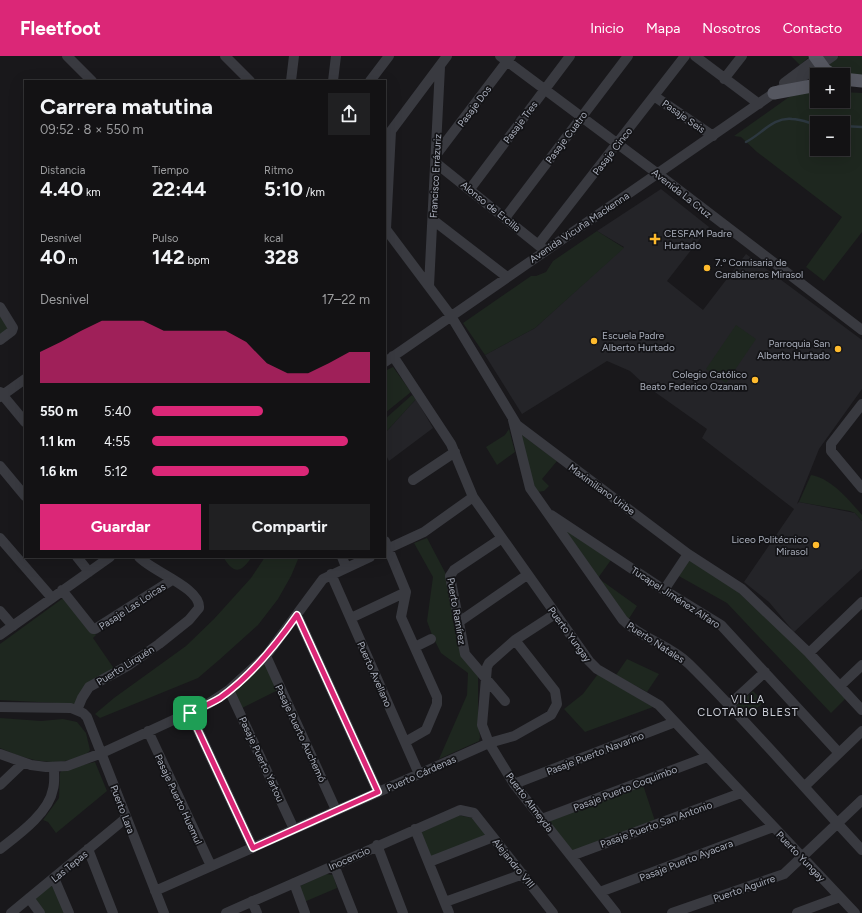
<!DOCTYPE html>
<html lang="es">
<head>
<meta charset="utf-8">
<style>
  body { margin:0; font-family:Figtree,sans-serif; background:#202022; color:#f1f3f6; height:100vh; display:flex; flex-direction:column; font-size:15px; white-space:nowrap }
  * { box-sizing:border-box; margin:0 }
  p { font-size:13px; color:#9d9ea0 }
  .icon { flex:none; width:22px; height:22px; fill:none; stroke:currentColor; stroke-width:2; stroke-linecap:round; stroke-linejoin:round }
  .map { position:relative; flex:1; overflow:hidden }
  .sheet { position:absolute; left:24px; top:24px; width:362px; height:478px; display:flex; flex-direction:column; background:#131214; border-radius:0px; box-shadow:0 4px 16px #0002,0 0 0 1px #323234 }
  .sheet>* { flex:none }
  .fabs { position:absolute; left:810px; top:12px; display:grid; gap:8px }
  .fabs a { display:grid; place-items:center; width:40px; height:40px; border-radius:0px; background:#131214; box-shadow:0 4px 16px #0002,0 0 0 1px #323234; font-size:20px }
  .pin { position:absolute; display:grid; place-items:center; width:34px; height:34px; color:#fff; margin:-17px; border-radius:8px; box-shadow:0 2px 6px #0006 }
  .round { display:grid; place-items:center; flex:none; width:42px; height:42px; border-radius:0px; background:#202022 }
  .head { display:flex; align-items:center; justify-content:space-between; height:68px; padding:0 16px }
  h1 { font-size:22px; font-weight:700; line-height:30px }
  .stats { display:grid; grid-template-columns:repeat(3,1fr); gap:6px; height:68px; padding:4px 16px }
  .stats div { display:grid; align-content:center }
  .stats b { font-size:20px; font-weight:700 }
  .stats small { font-size:11px; font-weight:400 }
  .stats p { font-size:11px }
  .chart { height:112px; padding:8px 16px }
  .chart p { display:flex; justify-content:space-between }
  .chart svg { width:100%; height:72px; margin-top:4px; fill:#db2777; opacity:.7 }
  .action { display:flex; gap:8px; margin-top:auto; padding:8px 16px }
  .action a { flex:1; height:46px; border-radius:0px; background:#db2777; color:#fff; font-size:16px; font-weight:700; line-height:46px; text-align:center }
  .action a+a { background:#202022; color:#f1f3f6 }
  ul { padding:0 16px; list-style:none; font-size:13px }
  li { display:grid; grid-template-columns:64px 48px 1fr; align-items:center; height:30px }
  li i { height:10px; border-radius:5px; background:#db2777 }
  header { display:flex; align-items:center; gap:24px; box-sizing:border-box; height:56px; padding:0 20px; background:#db2777; color:#fff }
  header strong { font-size:19px }
  nav { display:flex; gap:22px; margin-inline-start:auto; font-size:14px }
  .map>svg:first-child { display:block }
</style>
</head>
<body>
<header>
<strong>Fleetfoot</strong>
<nav><a>Inicio</a><a>Mapa</a><a>Nosotros</a><a>Contacto</a></nav>
</header>
<div class="map">
<svg width="862" height="857" viewBox="0 0 862 857">
  <rect width="100%" height="100%" fill="#19181b"/>
  <path fill="#242428" d="M661 133 709 171 667 225 703 254 746 198 862 284V333L819 393 797 448 799 446 855 457 862 465V513L794 576 769 546 744 526 794 453 702 382 707 373 645 329 630 315 607 305 522 358 485 299 535 272 624 191 597 175Z
    M416 343 433 372 389 405 385 397V377Z"/>
  <path fill="#1e271f" fill-rule="evenodd" d="M791 0H810L800 9Z
    M839 0H862V21L839 19 826 9Z
    M817 34V45H843V36L862 37V176L824 225 806 211 842 161 757 96 741 81 734 80 789 41ZM817 67H843V93H817Z
    M597 175 624 192 535 272 485 299 463 267 531 220H536L546 216 553 205Z
    M0 259 8 272 7 275 0 280Z
    M736 269 756 283 726 327 706 313Z
    M393 311 411 336 385 357V315Z
    M412 339 416 343 385 377V363Z
    M509 373 515 396 497 409 486 391 505 379Z
    M522 379 557 405 542 423 549 430 544 435 537 436 534 433 521 380Z
    M811 419C831 422 849 444 862 459V465L855 457 850 455 799 446Z
    M563 471 611 504 598 522 637 550 628 564Z
    M427 482 448 522 461 589 478 620V666L480 681 479 685 439 703 467 639 468 617 441 597 432 579 427 565 433 521 414 487Z
    M223 501H252C240 517 235 519 223 501Z
    M265 501H299L291 520 278 543 258 569 219 604 198 622 100 662 95 658 114 642 186 590 214 563 251 522Z
    M690 504 737 535 802 595 846 642 831 657 727 547 677 519 685 506Z
    M66 540 96 579 93 582 115 614 75 648 0 644V588Z
    M627 603 659 618 647 636 616 619Z
    M264 606 278 634 240 653 234 636Z
    M598 618 653 651 585 676 564 653 583 638Z
    M753 635 764 646 745 662 735 651Z
    M0 662 41 665 63 663 77 666 86 677 90 694C87 699 82 700 77 702 49 711 25 703 0 692Z
    M95 706 107 735 56 777 48 766 43 764 59 742 60 717 62 714Z
    M643 729 655 765 571 796 548 765Z
    M458 759 472 762 486 779 431 801 420 777Z
    M326 818 333 819 337 832 304 846 300 830Z
    M51 828 66 857H44L34 844Z"/>
  <g fill="none" stroke-linecap="round" stroke-linejoin="round">
    <path stroke="#2d3840" stroke-width="2.5" d="M843 70 862 71
      M746 86C762 78 773 61 792 63 801 63 809 67 817 69"/>
    <path stroke="#393a40" stroke-width="10" d="M67 0 92 25
      M225 0 250 25
      M500 0 658 118 862 274
      M695 0 759 48
      M724 23 742 0
      M291 25 294 0
      M333 25 336 0
      M370 25 389 0
      M784 27 820 0
      M654 40 713 80
      M385 83 447 0
      M436 99 511 0
      M436 107 542 192
      M470 133 570 0
      M505 162 628 0
      M433 164 507 221
      M385 172 451 260 517 369 688 498 742 533 809 597 862 654
      M386 173 391 75
      M538 189 685 0
      M429 230 440 11
      M0 251 13 272 12 275 0 284
      M393 300 451 388 473 441 589 605 597 613 659 649 855 857
      M385 306 774 37 800 23 833 0
      M0 336 25 366
      M0 341 25 323
      M862 348 831 388V395L862 432
      M513 364 530 432 623 564C642 583 670 589 689 608 749 667 804 732 862 794
      M0 410 25 440
      M413 424 455 396
      M551 459 664 534 721 569 839 697
      M0 482 52 542
      M502 482 454 514 450 520 465 598 505 645
      M385 485 406 536 401 561 437 641V648L426 674 405 686
      M385 494 424 476 473 441
      M77 501 89 516
      M342 501 346 511
      M331 518 419 718
      M62 534 93 573H95L172 524
      M664 534 688 498
      M0 555 13 570
      M555 558 515 584 489 607 487 611 482 669 489 687 514 728 616 857
      M297 559 378 736
      M351 562 406 536
      M459 566 527 519
      M0 579 110 501
      M415 591 431 583
      M809 597 862 546
      M266 600 336 754
      M840 630 862 609
      M229 634 294 773
      M728 650 765 616
      M0 651 71 652 83 657 87 661 164 857
      M77 654 82 642 89 631 129 609 159 588 189 564 199 552C201 532 153 516 139 501
      M190 657 253 792
      M148 675 211 810
      M0 698 31 709 46 711 67 710 102 697 208 648 229 634 266 600 323 523 370 501
      M514 728 675 666
      M0 729 23 707
      M805 730 862 675
      M542 763 707 701
      M415 773 449 857
      M377 789 403 857
      M0 793C18 779 49 757 53 733 55 726 54 718 54 711
      M88 793 113 857
      M571 800 741 737
      M429 806 493 781
      M334 809 353 857
      M54 822 69 857
      M294 827 305 857
      M155 835 489 687 514 680 551 659 557 648 555 635 515 584
      M600 836 773 771
      M29 842 40 857
      M252 845 257 857
      M445 846 523 818
      M11 857 126 762
      M226 857 460 754 474 757 553 857
      M672 857 784 818 862 744
      M797 857 840 841"/>
    <path stroke="#555760" stroke-width="13" d="M815 0 825 14 833 19
      M843 23 862 25
      M774 37 817 29"/>
  </g>
  <g fill="none" stroke-linecap="round" stroke-linejoin="round">
    <defs>
      <path id="route" d="M297 559 378 736 253 792 190 657C200 652 210 648 220 642 250 621 276 589 297 559Z"/>
    </defs>
    <use href="#route" stroke="#fff" stroke-width="8"/>
    <use href="#route" stroke="#db2777" stroke-width="5"/>
  </g>
  <g fill="#ffbb2d" stroke="#131316" stroke-width="1.5">
    <path d="M653 177h4v4h4v4h-4v4h-4v-4h-4v-4h4z"/>
    <circle cx="707" cy="212" r="4"/>
    <circle cx="594" cy="285" r="4"/>
    <circle cx="838" cy="293" r="4"/>
    <circle cx="755" cy="324" r="4"/>
    <circle cx="816" cy="489" r="4"/>
  </g>
  <g text-anchor="middle" stroke-width="3.5" stroke-linejoin="round" paint-order="stroke">
    <g font-size="10" fill="#aaafbc" stroke="#131316">
      <text transform="translate(474 50) rotate(-53)" y="4">Pasaje Dos</text>
      <text transform="translate(684 60) rotate(35)" y="4">Pasaje Seis</text>
      <text transform="translate(520 66) rotate(-53)" y="4">Pasaje Tres</text>
      <text transform="translate(566 81) rotate(-53)" y="4">Pasaje Cuatro</text>
      <text transform="translate(612 95) rotate(-52)" y="4">Pasaje Cinco</text>
      <text transform="translate(435 120) rotate(-87)" y="4">Francisco Errázuriz</text>
      <text transform="translate(682 137) rotate(38)" y="4">Avenida La Cruz</text>
      <text transform="translate(491 150) rotate(39)" y="4">Alonso de Ercilla</text>
      <text transform="translate(579 171) rotate(-34)" y="4">Avenida Vicuña Mackenna</text>
      <text transform="translate(602 433) rotate(36)" y="4">Maximiliano Uribe</text>
      <text transform="translate(676 541) rotate(33)" y="4">Tucapel Jiménez Alfaro</text>
      <text transform="translate(132 550) rotate(-33)" y="4">Pasaje Las Loicas</text>
      <text transform="translate(457 555) rotate(80)" y="4">Puerto Ramírez</text>
      <text transform="translate(570 578) rotate(54)" y="4">Puerto Yungay</text>
      <text transform="translate(656 586) rotate(33)" y="4">Puerto Natales</text>
      <text transform="translate(125 609) rotate(-32)" y="4">Puerto Lirquén</text>
      <text transform="translate(375 618) rotate(66)" y="4">Puerto Avellano</text>
      <text transform="translate(301 677) rotate(65)" y="4">Pasaje Puerto Auchemó</text>
      <text transform="translate(595 697) rotate(-21)" y="4">Pasaje Puerto Navarino</text>
      <text transform="translate(262 703) rotate(65)" y="4">Pasaje Puerto Yartou</text>
      <text transform="translate(421 717) rotate(-24)" y="4">Puerto Cárdenas</text>
      <text transform="translate(625 732) rotate(-21)" y="4">Pasaje Puerto Coquimbo</text>
      <text transform="translate(179 743) rotate(65)" y="4">Pasaje Puerto Huemul</text>
      <text transform="translate(530 746) rotate(53)" y="4">Puerto Almeyda</text>
      <text transform="translate(123 753) rotate(69)" y="4">Puerto Lara</text>
      <text transform="translate(656 768) rotate(-20)" y="4">Pasaje Puerto San Antonio</text>
      <text transform="translate(801 800) rotate(46)" y="4">Puerto Yungay</text>
      <text transform="translate(349 802) rotate(-24)" y="4">Inocencio</text>
      <text transform="translate(686 804) rotate(-21)" y="4">Pasaje Puerto Ayacara</text>
      <text transform="translate(514 807) rotate(51)" y="4">Alejandro VIII</text>
      <text transform="translate(69 810) rotate(-39)" y="4">Las Tepas</text>
      <text transform="translate(744 832) rotate(-19)" y="4">Puerto Aguirre</text>
    </g>
    <g font-size="10" fill="#aaafbc" stroke="#131316" text-anchor="start">
      <text x="664" y="181">CESFAM Padre<tspan x="664" dy="12">Hurtado</tspan></text>
      <text x="715" y="210">7.º Comisaria de<tspan x="715" dy="12">Carabineros Mirasol</tspan></text>
      <text x="602" y="283">Escuela Padre<tspan x="602" dy="12">Alberto Hurtado</tspan></text>
      <text x="830" y="291" text-anchor="end">Parroquia San<tspan x="830" dy="12">Alberto Hurtado</tspan></text>
      <text x="747" y="322" text-anchor="end">Colegio Católico<tspan x="747" dy="12">Beato Federico Ozanam</tspan></text>
      <text x="808" y="487" text-anchor="end">Liceo Politécnico<tspan x="808" dy="12">Mirasol</tspan></text>
    </g>
    <g font-size="11" letter-spacing="1" fill="#cbced7" stroke="#131316">
      <text x="748" y="647">VILLA<tspan x="748" dy="13">CLOTARIO BLEST</tspan></text>
    </g>
  </g>
</svg>
<div class="fabs">
<a>+</a>
<a>−</a>
</div>
<div class="pin" style="left:190px;top:657px;background:#1e9e55"><svg class="icon" aria-label="arrive" viewBox="0 0 24 24"><path d="M6 21V4h12l-3 4 3 4H6"/></svg></div>
<section class="sheet">
<div class="head"><div><h1>Carrera matutina</h1><p>09:52 · 8 × 550 m</p></div><a class="round"><svg class="icon" aria-label="share" viewBox="0 0 24 24"><path d="M12 15V3M7 8l5-5 5 5M5 13v7h14v-7"/></svg></a></div>
<div class="stats">
<div><p>Distancia</p><b>4.40<small> km</small></b></div>
<div><p>Tiempo</p><b>22:44</b></div>
<div><p>Ritmo</p><b>5:10<small> /km</small></b></div>
</div>
<div class="stats">
<div><p>Desnivel</p><b>40<small> m</small></b></div>
<div><p>Pulso</p><b>142<small> bpm</small></b></div>
<div><p>kcal</p><b>328</b></div>
</div>
<div class="chart"><p><span>Desnivel</span>17–22 m</p>
<svg viewBox="0 0 160 44" preserveAspectRatio="none"><path d="M0 44V25L10 19L20 12L30 6L40 6L50 6L60 12L70 12L80 12L90 12L100 19L110 32L120 38L130 38L140 32L150 25L160 25V44z"/></svg>
</div>
<ul>
<li><b>550 m</b>5:40<i style="width:51%"></i></li>
<li><b>1.1 km</b>4:55<i style="width:90%"></i></li>
<li><b>1.6 km</b>5:12<i style="width:72%"></i></li>
</ul>
<div class="action"><a>Guardar</a><a>Compartir</a></div>
</section>
</div>
</body>
</html>
